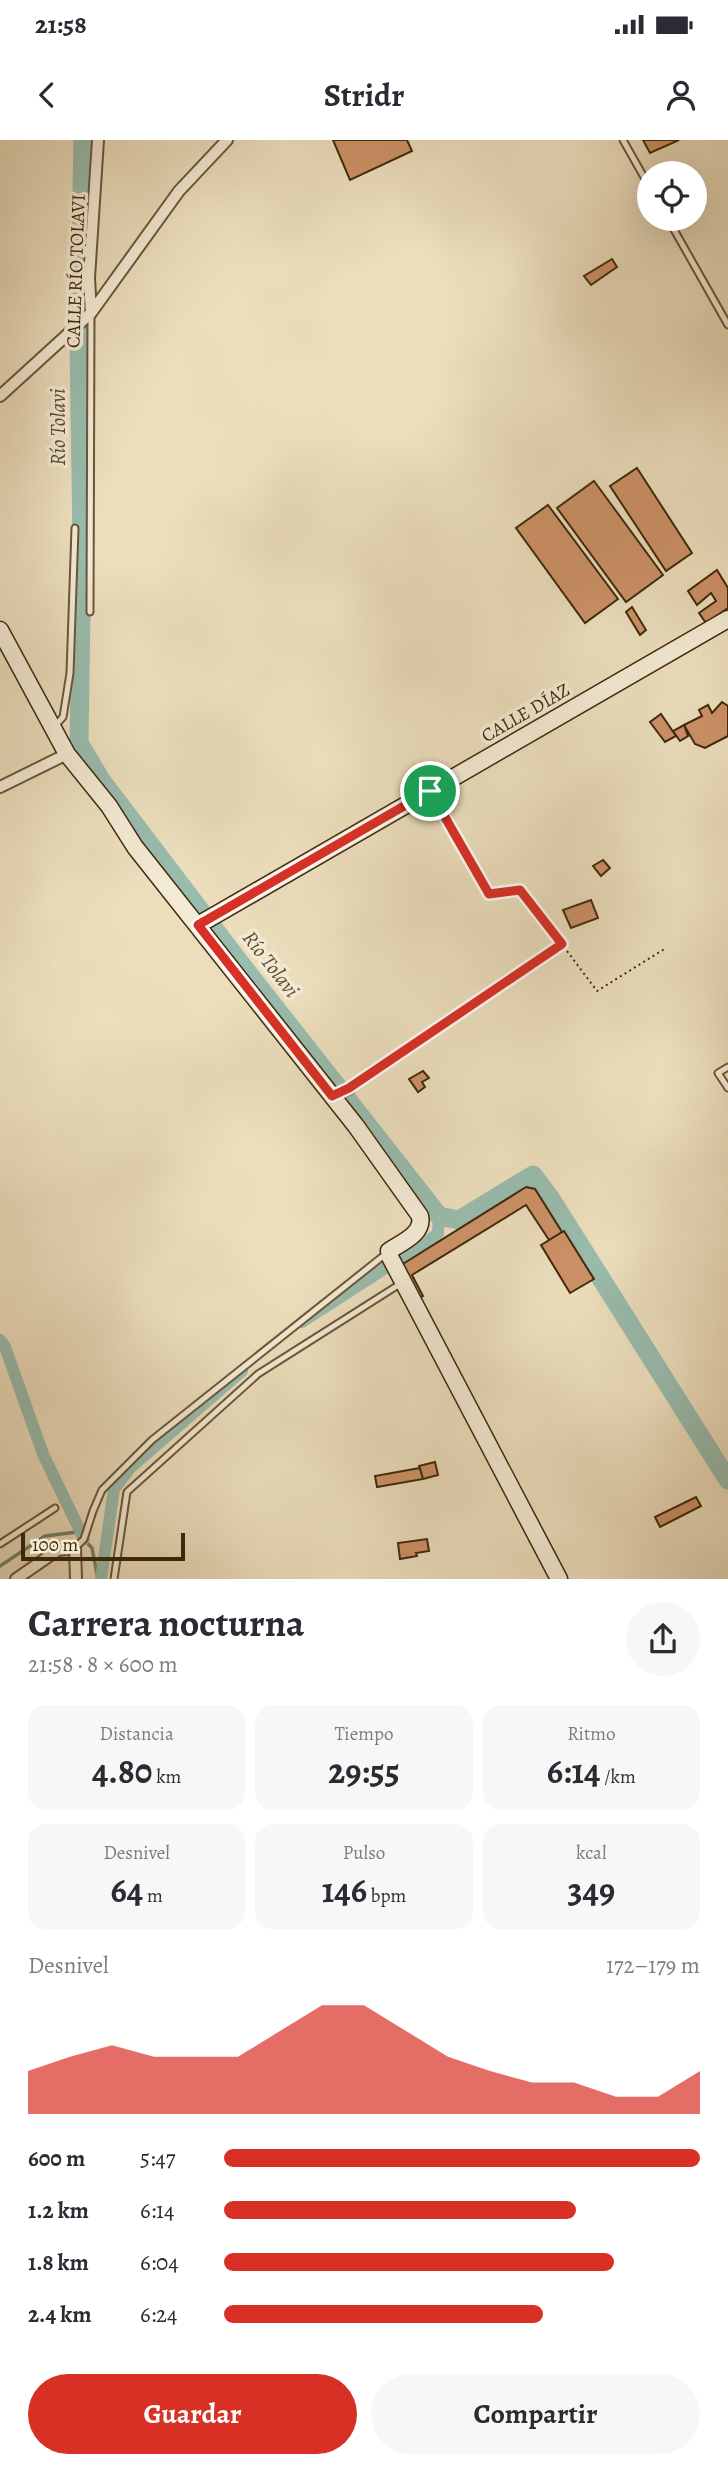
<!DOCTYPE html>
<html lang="es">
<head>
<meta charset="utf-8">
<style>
  body { margin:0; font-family:Alegreya,serif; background:#f7f7f7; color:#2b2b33; height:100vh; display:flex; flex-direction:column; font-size:26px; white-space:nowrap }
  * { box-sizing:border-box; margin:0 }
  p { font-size:23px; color:#7c7c81 }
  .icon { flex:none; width:38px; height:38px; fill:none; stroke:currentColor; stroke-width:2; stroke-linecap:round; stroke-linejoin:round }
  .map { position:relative; height:1439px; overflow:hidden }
  .side { display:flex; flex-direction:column; background:#fff; flex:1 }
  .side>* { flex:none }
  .tools { position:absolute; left:637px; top:21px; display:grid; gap:14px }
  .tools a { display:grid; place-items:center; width:70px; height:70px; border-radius:50%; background:#fff; box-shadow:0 7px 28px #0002; font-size:35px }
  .scale { position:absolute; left:21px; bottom:18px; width:164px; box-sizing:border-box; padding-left:7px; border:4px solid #3e290b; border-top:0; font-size:19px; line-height:24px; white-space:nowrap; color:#3e290b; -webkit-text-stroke:5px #f3ead4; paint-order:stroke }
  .pin { position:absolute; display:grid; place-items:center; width:60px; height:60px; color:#fff; margin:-30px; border:4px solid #fff; border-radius:50%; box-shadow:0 2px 7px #0007 }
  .round { display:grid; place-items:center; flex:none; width:74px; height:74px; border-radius:37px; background:#f7f7f7 }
  .head { display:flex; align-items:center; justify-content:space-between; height:119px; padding:0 28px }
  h1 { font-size:38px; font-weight:600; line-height:52px }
  .stats { display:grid; grid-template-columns:repeat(3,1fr); gap:10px; height:119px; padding:7px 28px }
  .stats div { display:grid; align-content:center; border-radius:18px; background:#f7f7f7; text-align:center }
  .stats b { font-size:35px; font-weight:600 }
  .stats small { font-size:19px; font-weight:400 }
  .stats p { font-size:19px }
  .chart { height:196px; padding:14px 28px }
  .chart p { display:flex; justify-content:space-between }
  .chart svg { width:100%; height:126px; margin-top:7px; fill:#d93025; opacity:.7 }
  .action { display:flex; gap:14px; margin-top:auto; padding:14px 28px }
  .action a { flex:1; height:80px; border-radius:42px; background:#d93025; color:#fff; font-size:28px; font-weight:600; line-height:80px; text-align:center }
  .action a+a { background:#f7f7f7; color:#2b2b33 }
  ul { padding:0 28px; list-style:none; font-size:23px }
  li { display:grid; grid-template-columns:112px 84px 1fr; align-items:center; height:52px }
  li i { height:18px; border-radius:9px; background:#d93025 }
  .status { display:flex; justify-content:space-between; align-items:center; height:49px; padding:0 35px; background:#fff; direction:ltr }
  .status svg { height:19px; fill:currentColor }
  header { display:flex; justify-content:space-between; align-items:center; height:91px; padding:0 28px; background:#fff; font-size:32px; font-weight:600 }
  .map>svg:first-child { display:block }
</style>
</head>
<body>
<div class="status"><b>21:58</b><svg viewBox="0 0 49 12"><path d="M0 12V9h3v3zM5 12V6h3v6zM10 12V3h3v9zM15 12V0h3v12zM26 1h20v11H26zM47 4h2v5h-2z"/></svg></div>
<header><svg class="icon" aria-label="back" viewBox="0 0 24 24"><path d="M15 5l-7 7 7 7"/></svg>Stridr<svg class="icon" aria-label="person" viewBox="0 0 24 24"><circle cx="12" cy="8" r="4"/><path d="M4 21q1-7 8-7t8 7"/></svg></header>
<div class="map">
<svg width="728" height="1439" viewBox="0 0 728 1439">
  <rect width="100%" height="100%" fill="#ecdebd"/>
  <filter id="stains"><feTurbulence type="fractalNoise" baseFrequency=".00286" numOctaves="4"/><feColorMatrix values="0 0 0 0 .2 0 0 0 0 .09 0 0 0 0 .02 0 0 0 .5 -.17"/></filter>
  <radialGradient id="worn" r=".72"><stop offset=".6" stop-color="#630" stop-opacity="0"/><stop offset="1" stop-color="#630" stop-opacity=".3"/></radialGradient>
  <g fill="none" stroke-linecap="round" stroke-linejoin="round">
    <path stroke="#75816d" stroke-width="3.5" d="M0 1426 45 1396 77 1392 92 1408 98 1439"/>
    <path stroke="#99bcae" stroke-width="12" d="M302 1182 438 1094 439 1076
      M0 1200 5 1207 43 1314 84 1399
      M101 1439 114 1349 130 1328 242 1231"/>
    <path stroke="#99bcae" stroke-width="19" d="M83 0 79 202 82 403 79 603 101 640 241 824 439 1076 459 1080 533 1035 551 1059 728 1340"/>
  </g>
  <path fill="#cd9167" stroke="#3e290b" stroke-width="2" d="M333 0H407L412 11 350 40Z
    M643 0H679L650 13Z
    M612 119 617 127 591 145 584 136Z
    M637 328 692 413 666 431 610 346Z
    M594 341 663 435 626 462 557 368Z
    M548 365 618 459 585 483 516 388Z
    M717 430 728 448V468L706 483 699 473 716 461 711 453 697 465 688 451Z
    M632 467 646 490 640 495 626 472Z
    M722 562 728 566V596L705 608 695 604 684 585 702 576 699 570 708 565 712 573Z
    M661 574 676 596 665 602 650 582Z
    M684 585 688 596 680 601 673 591Z
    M603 720 610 728 601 736 593 726Z
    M591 760 598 778 571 788 563 770Z
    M423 931 429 938 422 942 425 947 418 952 409 939Z
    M526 1047 535 1049 562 1092 549 1100 526 1065 412 1135 423 1156 415 1160 398 1127Z
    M564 1091 594 1139 570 1153 541 1105Z
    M435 1322 438 1335 423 1339 419 1326Z
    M420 1328 423 1339 377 1347 375 1336Z
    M696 1357 701 1366 660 1387 655 1377Z
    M427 1399 429 1411 416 1413 417 1416 400 1419 398 1403Z"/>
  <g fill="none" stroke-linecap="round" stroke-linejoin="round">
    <defs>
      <path id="lane" d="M623 0 649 46
        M668 79 728 185
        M90 472 91 175
        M55 586 63 577 70 533 75 388
        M728 927 718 933 728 948
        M350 948 562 804 520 750 489 754 432 654
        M0 1404 55 1368
        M76 1407 84 1399 93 1371 102 1350 152 1300 387 1113
        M114 1439 127 1352 258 1234 400 1144"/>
      <path id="street" d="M91 173 89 138 98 0
        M0 256 91 173 179 51 227 0
        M0 647 67 614
        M332 956 350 948
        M16 1439 58 1410 75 1408 76 1439"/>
      <path id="secondary" d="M0 490 67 614 109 666 135 707 356 986 420 1076C424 1094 402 1102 389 1111L390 1117 559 1439
        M198 785 728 479"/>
    </defs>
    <use href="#lane" stroke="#6a5638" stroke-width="9"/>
    <use href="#street" stroke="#6a5638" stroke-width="14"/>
    <use href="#secondary" stroke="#3e290b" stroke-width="19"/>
    <path stroke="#3e290b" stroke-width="2" stroke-dasharray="2 3.5" stroke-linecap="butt" d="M567 811 597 851 666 808"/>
    <use href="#lane" stroke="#f3ead4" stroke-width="5"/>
    <use href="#street" stroke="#f3ead4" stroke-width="10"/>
    <use href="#secondary" stroke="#f3ead4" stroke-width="16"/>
  </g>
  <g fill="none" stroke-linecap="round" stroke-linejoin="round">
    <defs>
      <path id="route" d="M430 651 489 754 520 750 562 804 349 948 332 956 198 785Z"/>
    </defs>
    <use href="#route" stroke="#fff" stroke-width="14"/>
    <use href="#route" stroke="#d93025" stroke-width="9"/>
  </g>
  <g text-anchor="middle" stroke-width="7" stroke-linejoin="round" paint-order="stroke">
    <g font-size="19" fill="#3e290b" stroke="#f3ead4">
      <text transform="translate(75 131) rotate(-88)" y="7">CALLE RÍO TOLAVI</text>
      <text transform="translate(525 572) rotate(-30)" y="7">CALLE DÍAZ</text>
    </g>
    <g font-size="21" font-style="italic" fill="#554e34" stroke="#f3ead4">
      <text transform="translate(58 287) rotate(-90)" y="7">Río Tolavi</text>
      <text transform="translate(271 824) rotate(52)" y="7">Río Tolavi</text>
    </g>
  </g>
  <rect width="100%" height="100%" filter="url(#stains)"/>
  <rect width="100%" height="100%" fill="url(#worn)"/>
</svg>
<div class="tools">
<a><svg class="icon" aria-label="locate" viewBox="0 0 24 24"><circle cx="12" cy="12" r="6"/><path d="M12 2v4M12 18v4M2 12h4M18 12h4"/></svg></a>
</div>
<div class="scale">100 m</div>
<div class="pin" style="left:430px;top:651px;background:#1e9e55"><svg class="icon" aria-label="arrive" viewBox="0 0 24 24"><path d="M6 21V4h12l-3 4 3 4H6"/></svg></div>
</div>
<section class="side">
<div class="head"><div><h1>Carrera nocturna</h1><p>21:58 · 8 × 600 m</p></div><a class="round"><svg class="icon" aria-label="share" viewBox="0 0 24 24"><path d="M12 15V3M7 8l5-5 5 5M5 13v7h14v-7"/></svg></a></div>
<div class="stats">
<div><p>Distancia</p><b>4.80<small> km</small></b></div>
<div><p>Tiempo</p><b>29:55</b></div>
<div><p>Ritmo</p><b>6:14<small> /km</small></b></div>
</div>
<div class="stats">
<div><p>Desnivel</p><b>64<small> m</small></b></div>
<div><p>Pulso</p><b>146<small> bpm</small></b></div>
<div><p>kcal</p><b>349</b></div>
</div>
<div class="chart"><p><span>Desnivel</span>172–179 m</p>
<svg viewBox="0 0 160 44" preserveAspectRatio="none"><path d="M0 44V29L10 24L20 20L30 24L40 24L50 24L60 15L70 6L80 6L90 15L100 24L110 29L120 33L130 33L140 38L150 38L160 29V44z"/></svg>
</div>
<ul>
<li><b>600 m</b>5:47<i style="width:100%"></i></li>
<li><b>1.2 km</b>6:14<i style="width:74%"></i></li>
<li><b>1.8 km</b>6:04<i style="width:82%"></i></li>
<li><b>2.4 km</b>6:24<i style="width:67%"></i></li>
</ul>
<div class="action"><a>Guardar</a><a>Compartir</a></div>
</section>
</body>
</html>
